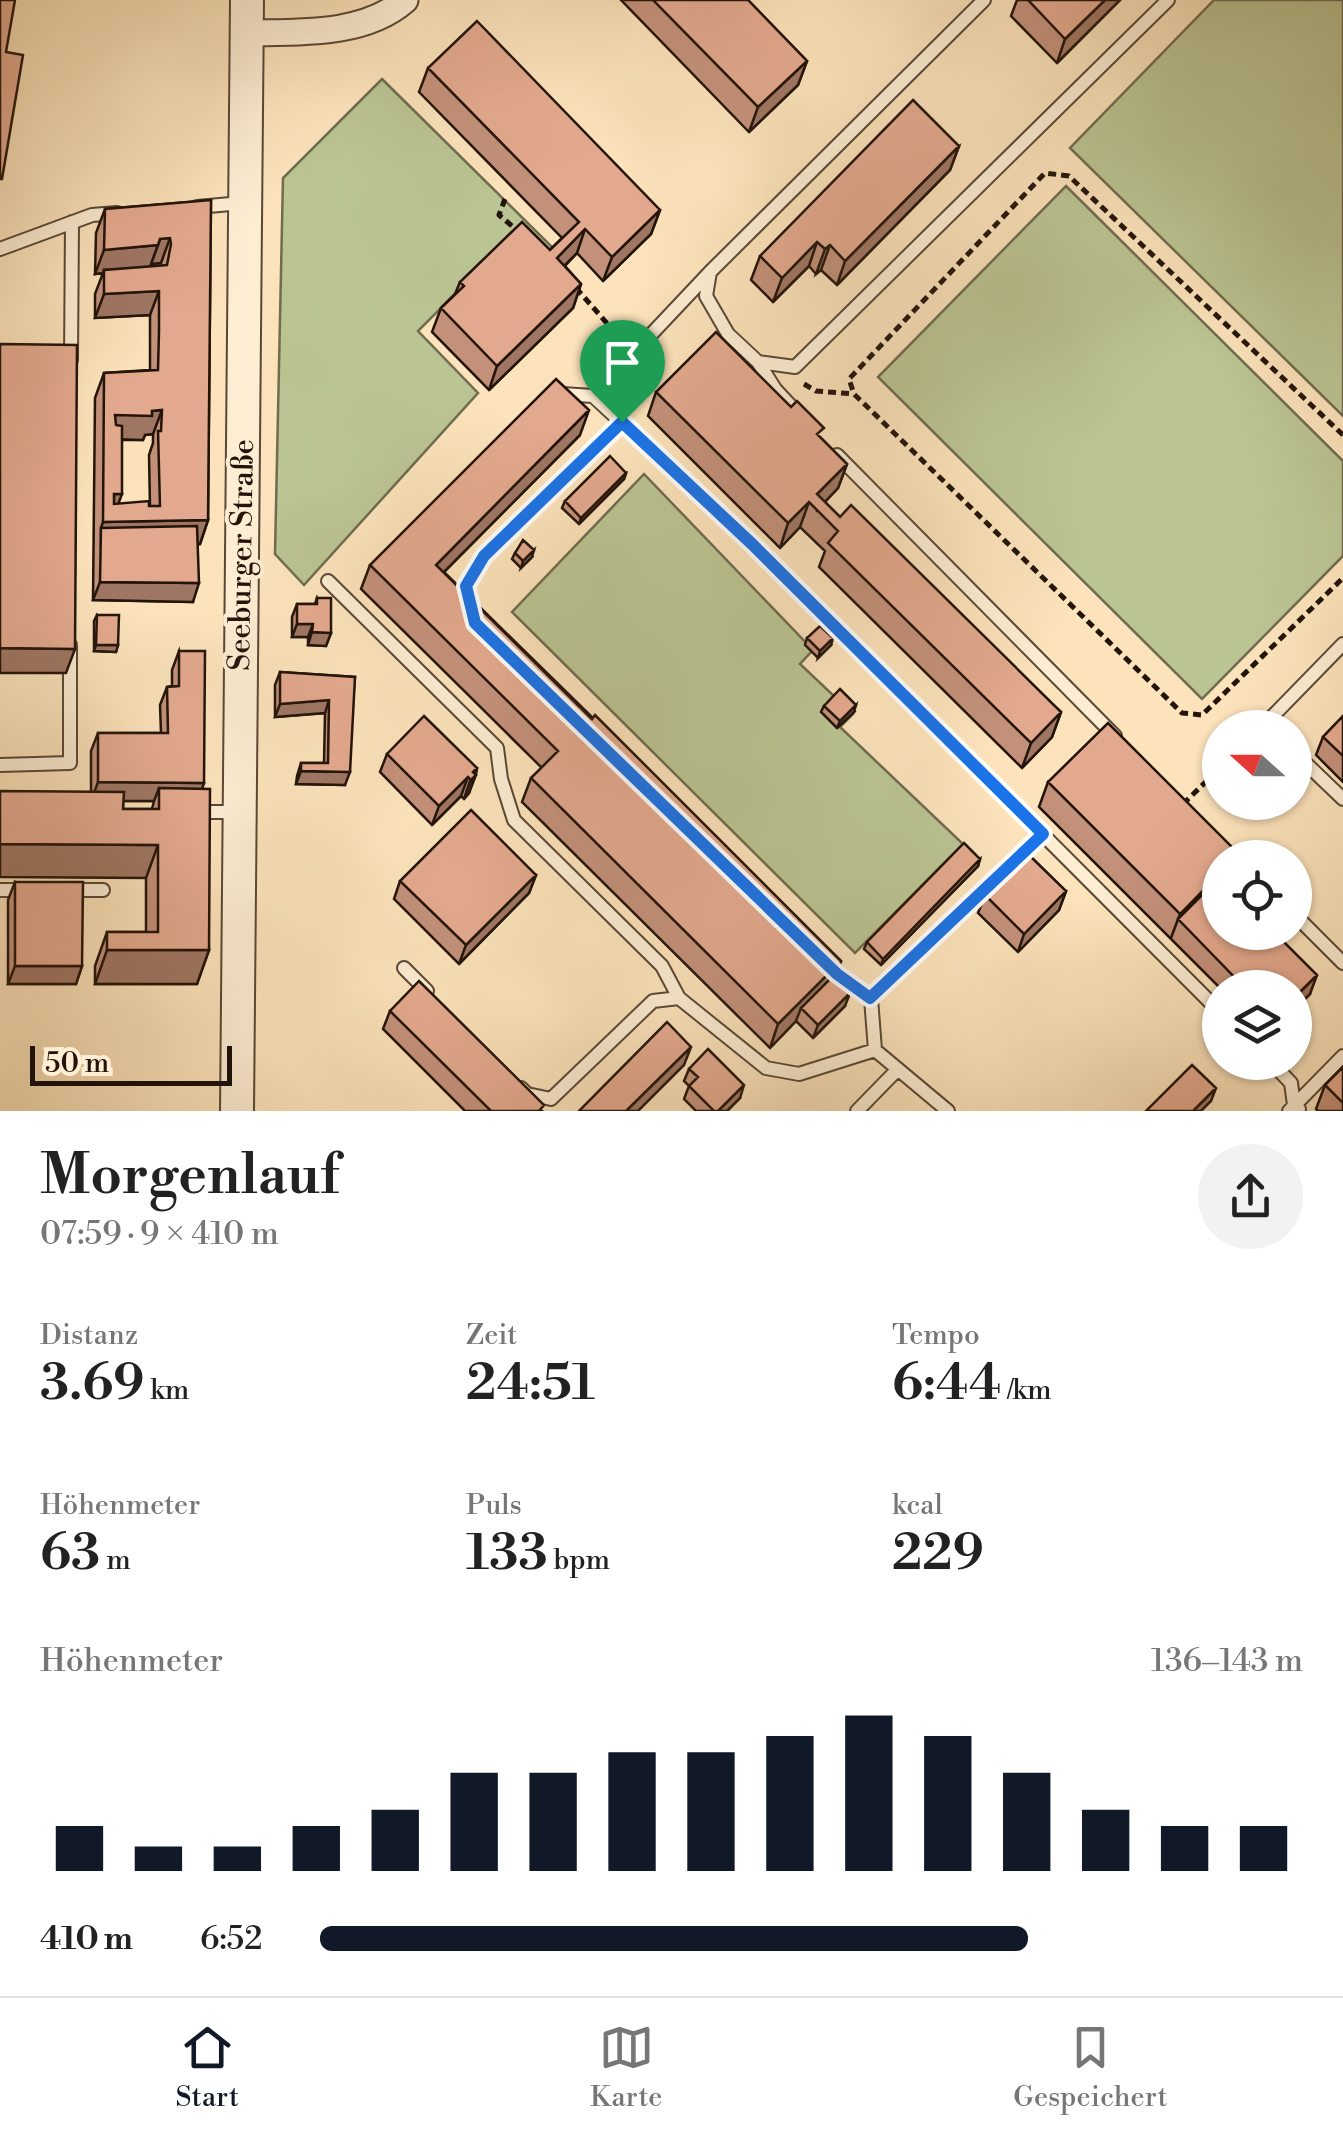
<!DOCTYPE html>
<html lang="de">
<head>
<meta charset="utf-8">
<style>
  body { margin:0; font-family:"Libre Bodoni",serif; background:#f2f2f2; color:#222; height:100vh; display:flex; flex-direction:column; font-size:38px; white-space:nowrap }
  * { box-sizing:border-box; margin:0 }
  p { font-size:32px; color:#767676 }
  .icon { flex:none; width:55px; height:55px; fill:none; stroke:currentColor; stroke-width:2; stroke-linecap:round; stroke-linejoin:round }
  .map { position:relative; height:1111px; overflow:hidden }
  .sheet { display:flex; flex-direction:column; background:#fff; flex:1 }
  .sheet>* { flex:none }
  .needle { width:65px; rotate:291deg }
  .controls { position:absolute; left:1202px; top:710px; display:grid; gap:20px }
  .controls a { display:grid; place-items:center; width:110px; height:110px; border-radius:50%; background:#fff; box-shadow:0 2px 8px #0004; font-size:50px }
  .scale { position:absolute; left:30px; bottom:25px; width:202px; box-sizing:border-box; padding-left:10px; border:5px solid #23140b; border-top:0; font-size:28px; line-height:35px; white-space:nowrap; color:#23140b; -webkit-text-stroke:8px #fdedd3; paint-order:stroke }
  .pin { position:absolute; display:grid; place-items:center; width:85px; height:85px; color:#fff; margin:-102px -42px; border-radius:50% 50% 50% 0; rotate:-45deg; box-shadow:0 0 10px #0007 }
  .pin .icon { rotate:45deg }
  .round { display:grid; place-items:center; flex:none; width:105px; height:105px; border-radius:52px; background:#f2f2f2 }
  .headline { display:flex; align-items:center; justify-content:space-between; height:170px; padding:0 40px }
  h1 { font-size:55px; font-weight:600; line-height:75px }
  .stats { display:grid; grid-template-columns:repeat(3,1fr); gap:15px; height:170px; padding:10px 40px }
  .stats div { display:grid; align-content:center }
  .stats b { font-size:50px; font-weight:600 }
  .stats small { font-size:28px; font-weight:400 }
  .stats p { font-size:28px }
  .chart { height:280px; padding:20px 40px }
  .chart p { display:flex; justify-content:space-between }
  .chart svg { width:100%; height:180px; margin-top:10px; stroke:#111827; stroke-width:6 }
  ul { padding:0 40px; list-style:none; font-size:32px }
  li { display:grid; grid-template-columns:160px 120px 1fr; align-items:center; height:75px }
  li i { height:25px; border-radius:12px; background:#111827 }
  .tab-bar { display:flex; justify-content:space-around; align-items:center; height:140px; border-top:2px solid #e0e0e0; background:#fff; font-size:28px; color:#767676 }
  .tab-bar a { display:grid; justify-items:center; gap:5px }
  .tab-bar .active { color:#111827 }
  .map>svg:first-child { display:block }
</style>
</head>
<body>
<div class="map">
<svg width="1343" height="1111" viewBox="0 0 1343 1111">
  <rect width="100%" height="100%" fill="#fce3bb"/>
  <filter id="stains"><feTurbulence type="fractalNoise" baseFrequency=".002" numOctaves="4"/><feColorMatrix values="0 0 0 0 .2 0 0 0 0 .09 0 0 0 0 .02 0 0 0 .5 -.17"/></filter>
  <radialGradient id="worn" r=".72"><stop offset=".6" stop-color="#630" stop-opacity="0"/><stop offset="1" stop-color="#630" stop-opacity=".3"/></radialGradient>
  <path fill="#bbc493" stroke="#6f6c4f" stroke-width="2.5" d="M1214 0H1343V416L1070 148Z
    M382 79 560 255 510 239 418 331 478 393 304 585 275 554 283 178Z
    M1066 186 1343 461V556L1202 699 878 377Z
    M644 474 813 650 800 664 853 714 840 727 963 844 855 953 512 612Z"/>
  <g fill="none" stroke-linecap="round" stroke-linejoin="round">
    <defs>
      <path id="service" d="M197 207 242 203
        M0 249 92 215 117 213
        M710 272 706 296 728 334 758 362 795 367 1168 0
        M71 360 72 222
        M758 362 775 389 803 419
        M562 394 593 396 752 543 1220 1012
        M593 396 710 272 984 0
        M837 455 1115 736
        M328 581 497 748 501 779 514 820 662 966 679 998
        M472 611 466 586 485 556 621 422
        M1268 728 1265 724 1343 644
        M1295 753 1343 799
        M0 765 70 763V645
        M195 812H238
        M0 890H27
        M67 890H103
        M1295 915 1343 963
        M826 963 871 998
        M404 968 427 991
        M875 1050 871 998 1043 834
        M1271 1062 1291 1083 1294 1105 1299 1109
        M521 1088 527 1094 551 1099 653 1001 679 998 766 1068 799 1074 875 1050 948 1111
        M857 1111 898 1069
        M1289 1111 1343 1056"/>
      <path id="minor" d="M247 33C298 32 364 36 405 0"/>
      <path id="tertiary" d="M237 1111 247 0"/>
    </defs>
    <use href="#service" stroke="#594837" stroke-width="16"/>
    <use href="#minor" stroke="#594837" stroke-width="29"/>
    <use href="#tertiary" stroke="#594837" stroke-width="36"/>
    <path stroke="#23140b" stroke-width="5" stroke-dasharray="8 5" stroke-linecap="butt" d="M505 199 499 215 518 231
      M576 288 620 338
      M804 384 816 391 854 394
      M1343 435 1069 176 1045 173 849 379 854 394 1182 713 1202 715 1343 578
      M1183 804 1220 768"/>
    <use href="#service" stroke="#fdedd3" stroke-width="12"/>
    <use href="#minor" stroke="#fdedd3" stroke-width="25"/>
    <use href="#tertiary" stroke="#fdedd3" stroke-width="32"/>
  </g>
  <path fill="#c3917a" stroke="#23140b" stroke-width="2.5" fill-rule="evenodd" d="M621 0H748L807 61 798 85 749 132Z
    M1017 0H1120L1057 63 1011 16Z
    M428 68 660 210 651 234 603 281 577 253 565 266 581 284 573 308 489 390 432 332 441 308 455 294 460 282 550 250 562 238 419 92Z
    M959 146 950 170 837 285 821 270 816 274 809 266 773 302 751 280 760 256Z
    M211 200 208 520 200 544H198L193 602 93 600 95 398 104 373 150 370V315L95 318V294L103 273 95 274 96 233 105 209ZM153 434V443L149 455 150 506 118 504 122 440H143L145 435Z
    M656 392 820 437 847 464 838 488 825 502 840 517 1061 712 1052 737 1022 768 819 567 825 551 800 527 780 548 648 416Z
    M580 435 444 572 841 961 835 978 845 1006 813 1038 796 1021 770 1048 522 802 531 778 542 768 361 589 370 565Z
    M626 473 624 479 579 524 562 508 565 501Z
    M515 553 532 557 521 568 512 559Z
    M317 598 331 633 326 646 308 645V637H292V617L297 604H315Z
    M97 615 118 645 116 652 94 651V621Z
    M807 638 831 645 818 658 805 645Z
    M179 651 202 789 209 950 197 984H95V966L107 932H146V878L91 792V751L98 733H161L160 705 167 687 172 686V670ZM123 801H154L152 809H123Z
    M280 672 355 677 345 785 296 784 297 776 301 763H324L325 713 275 717V685Z
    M824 706 854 712 837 728 821 712Z
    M1343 716V782L1316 755 1323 737Z
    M387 754 477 768 476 775 469 793 464 799 461 796 432 825 380 772Z
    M1048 782 1220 858V932L1310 994 1295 1009V988H1220L1039 807Z
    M980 859 978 866 881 965 864 949 867 942Z
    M536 875 529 893 459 964 394 899 400 881Z
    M15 882 82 966 76 984H8V900Z
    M1066 891 1059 910 1018 952 978 913 985 895Z
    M390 1011 542 1111H465L383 1029Z
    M1343 1067V1111H1318L1316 1109 1325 1085Z
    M689 1069 740 1098 727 1111H696L684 1099 689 1086 684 1081Z"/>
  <path fill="#9f7663" stroke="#23140b" stroke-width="2.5" d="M1105 0H1120L1057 63 1065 39Z
    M807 61 798 85 749 132 758 107Z
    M959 146 950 170 837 285 845 261Z
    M660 210 651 234 603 281 612 257Z
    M585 229 577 253 548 282 557 258Z
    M170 238 161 263 151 264 160 239Z
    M817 242 809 266 773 302 782 278Z
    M158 245 149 270H104L103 273 95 274 104 250Z
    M830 245 821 270 816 274 825 249Z
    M581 284 573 308 489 390 497 366Z
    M159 291 150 315 95 318 104 294Z
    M162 410 153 434 145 435 143 440 106 439 115 415Z
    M589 410 580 435 427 589 436 565Z
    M847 464 838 488 817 510V494Z
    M626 473 624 479 579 524 581 518Z
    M114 494H122L113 518Z
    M809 502 800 527 780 548 788 523Z
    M208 520 200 544 101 546V528L103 522Z
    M534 550 532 557 521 568 523 561Z
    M100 582 199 583 193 602 93 600Z
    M297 624H313L308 637H292Z
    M312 632 331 633 326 646 308 645Z
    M833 638 831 645 818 658 820 651Z
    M96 645H118L116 652 94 651Z
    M0 648 75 649 66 673H0Z
    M329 700 325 713 275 717 280 704Z
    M856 705 854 712 837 728 840 721Z
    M1061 712 1052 737 1022 768 1031 743Z
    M477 768 469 793 464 799 473 772Z
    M301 771 350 772 345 785 296 784Z
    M468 777 461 796 432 825 439 806Z
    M98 782 204 783 198 802 159 788 154 801H91Z
    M0 844 158 845 146 878 0 877Z
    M980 859 978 866 881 965 883 959Z
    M1220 873V889L1178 919 1171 938 1180 914Z
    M536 875 529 893 459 964 466 945Z
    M1066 891 1059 910 1018 952 1024 934Z
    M107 950H209L197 984H95Z
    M841 961 833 985 801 1008 796 1021 770 1048 778 1024Z
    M15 966H82L76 984H8Z
    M1317 975 1310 994 1295 1009V997Z
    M850 993 845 1006 813 1038 818 1025Z
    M691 1047 684 1065 638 1111H626Z
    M744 1085 740 1098 727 1111H718Z
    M1216 1088 1211 1101 1201 1111H1193Z"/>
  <path fill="#e3a98e" stroke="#23140b" stroke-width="2.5" fill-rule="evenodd" d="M0 0H15L6 52 23 55 2 179H0Z
    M653 0H748L807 61 758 107Z
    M1028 0H1105L1065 39Z
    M477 21 660 210 612 257 585 229 557 258 581 284 497 366 441 308 464 286 460 282 522 222 550 250 579 222 428 68Z
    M913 100 959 146 845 261 830 245 825 249 817 242 782 278 760 256Z
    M211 200 208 520 103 522 104 373 158 370 159 331V291L104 294V270L167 265 171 244 170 238 160 239 158 245 104 250 105 209ZM162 410 161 431H158L160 506H149V501L114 504V494H122V426L116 425 115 415 152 416V411Z
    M716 332 791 407 797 401 824 428 817 434 847 464 817 494 840 517 851 505 1061 712 1031 743 828 543 838 531 809 502 788 523 656 392Z
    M0 344 77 345 75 649 0 648Z
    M556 379 589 410 436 565 592 719 595 715 841 961 778 1024 531 778 558 751 370 565Z
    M610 456 626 473 581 518 565 501Z
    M197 526 199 583 100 582 101 528Z
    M523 540 534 550 523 561 515 553Z
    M317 598H331V633L312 632 313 624H297V604H317Z
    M97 615H119L118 645H96Z
    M820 626 833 638 820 651 807 638Z
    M179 651H205L204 783 98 782V733H168L167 687 179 686Z
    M280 672 355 677 350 772 301 771V763H328L329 700 280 704Z
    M840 689 856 705 840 721 824 706Z
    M424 716 477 768 473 772 476 775 471 780 468 777 439 806 387 754Z
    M1343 716V756L1323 737Z
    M1108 723 1239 854 1236 858H1220V873L1180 914 1048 782Z
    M159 788 210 789 209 950H107V932H158V845L0 844V791L124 792 123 809H159Z
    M471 810 536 875 466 945 400 881Z
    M964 843 980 859 883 959 867 942Z
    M1027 853 1066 891 1024 934 985 895Z
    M1218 879 1220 880V932H1274L1317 975 1295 997V988H1245L1178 919Z
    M15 882H83L82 966H15Z
    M833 976 850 993 818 1025 801 1008Z
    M419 981 544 1105 539 1111H491L390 1011Z
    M667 1022 691 1047 626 1111H579Z
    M708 1049 744 1085 718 1111H714L689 1086 698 1077 689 1069Z
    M1192 1065 1216 1088 1193 1111H1146Z
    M1343 1067V1103L1325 1085Z"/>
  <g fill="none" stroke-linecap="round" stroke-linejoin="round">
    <defs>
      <path id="route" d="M622 422 752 544 1043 834 870 998 837 974 475 623 466 586 484 556Z"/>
    </defs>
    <use href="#route" stroke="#fff" stroke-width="20"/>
    <use href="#route" stroke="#1a73e8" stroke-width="12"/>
  </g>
  <g text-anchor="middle" stroke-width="8" stroke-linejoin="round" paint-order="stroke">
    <g font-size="30" fill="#23140b" stroke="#fdedd3">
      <text transform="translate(241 555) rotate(-89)" y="10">Seeburger Straße</text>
    </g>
  </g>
  <rect width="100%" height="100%" filter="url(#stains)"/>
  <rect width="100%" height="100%" fill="url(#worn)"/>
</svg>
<div class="controls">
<a><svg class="needle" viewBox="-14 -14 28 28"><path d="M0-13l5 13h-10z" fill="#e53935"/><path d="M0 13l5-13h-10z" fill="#767676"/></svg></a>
<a><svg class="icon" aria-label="locate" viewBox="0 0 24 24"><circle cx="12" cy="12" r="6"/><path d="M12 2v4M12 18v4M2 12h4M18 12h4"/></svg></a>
<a><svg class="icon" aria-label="layers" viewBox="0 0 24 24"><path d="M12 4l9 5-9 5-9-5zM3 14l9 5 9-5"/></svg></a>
</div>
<div class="scale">50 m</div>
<div class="pin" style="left:622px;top:422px;background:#1e9e55"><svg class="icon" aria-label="arrive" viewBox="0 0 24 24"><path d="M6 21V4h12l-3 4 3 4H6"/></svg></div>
</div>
<section class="sheet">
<div class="headline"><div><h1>Morgenlauf</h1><p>07:59 · 9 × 410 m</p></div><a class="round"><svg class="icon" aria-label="share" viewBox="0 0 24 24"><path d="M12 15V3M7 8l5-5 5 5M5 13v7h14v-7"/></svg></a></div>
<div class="stats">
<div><p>Distanz</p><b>3.69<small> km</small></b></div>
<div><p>Zeit</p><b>24:51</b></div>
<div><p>Tempo</p><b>6:44<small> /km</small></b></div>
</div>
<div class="stats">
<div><p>Höhenmeter</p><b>63<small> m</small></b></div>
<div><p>Puls</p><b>133<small> bpm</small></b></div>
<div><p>kcal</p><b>229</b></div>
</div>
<div class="chart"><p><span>Höhenmeter</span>136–143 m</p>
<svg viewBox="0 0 160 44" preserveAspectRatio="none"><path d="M5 44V33M15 44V38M25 44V38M35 44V33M45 44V29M55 44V20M65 44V20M75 44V15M85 44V15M95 44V11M105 44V6M115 44V11M125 44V20M135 44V29M145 44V33M155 44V33"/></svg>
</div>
<ul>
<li><b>410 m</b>6:52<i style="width:72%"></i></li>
</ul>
</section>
<nav class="tab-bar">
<a class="active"><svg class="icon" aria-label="home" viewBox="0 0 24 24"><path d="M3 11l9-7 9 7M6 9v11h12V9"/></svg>Start</a>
<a><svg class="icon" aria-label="map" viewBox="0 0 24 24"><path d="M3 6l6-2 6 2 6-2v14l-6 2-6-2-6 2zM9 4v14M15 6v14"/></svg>Karte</a>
<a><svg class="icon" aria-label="saved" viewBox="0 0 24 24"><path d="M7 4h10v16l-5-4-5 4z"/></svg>Gespeichert</a>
</nav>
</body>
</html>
